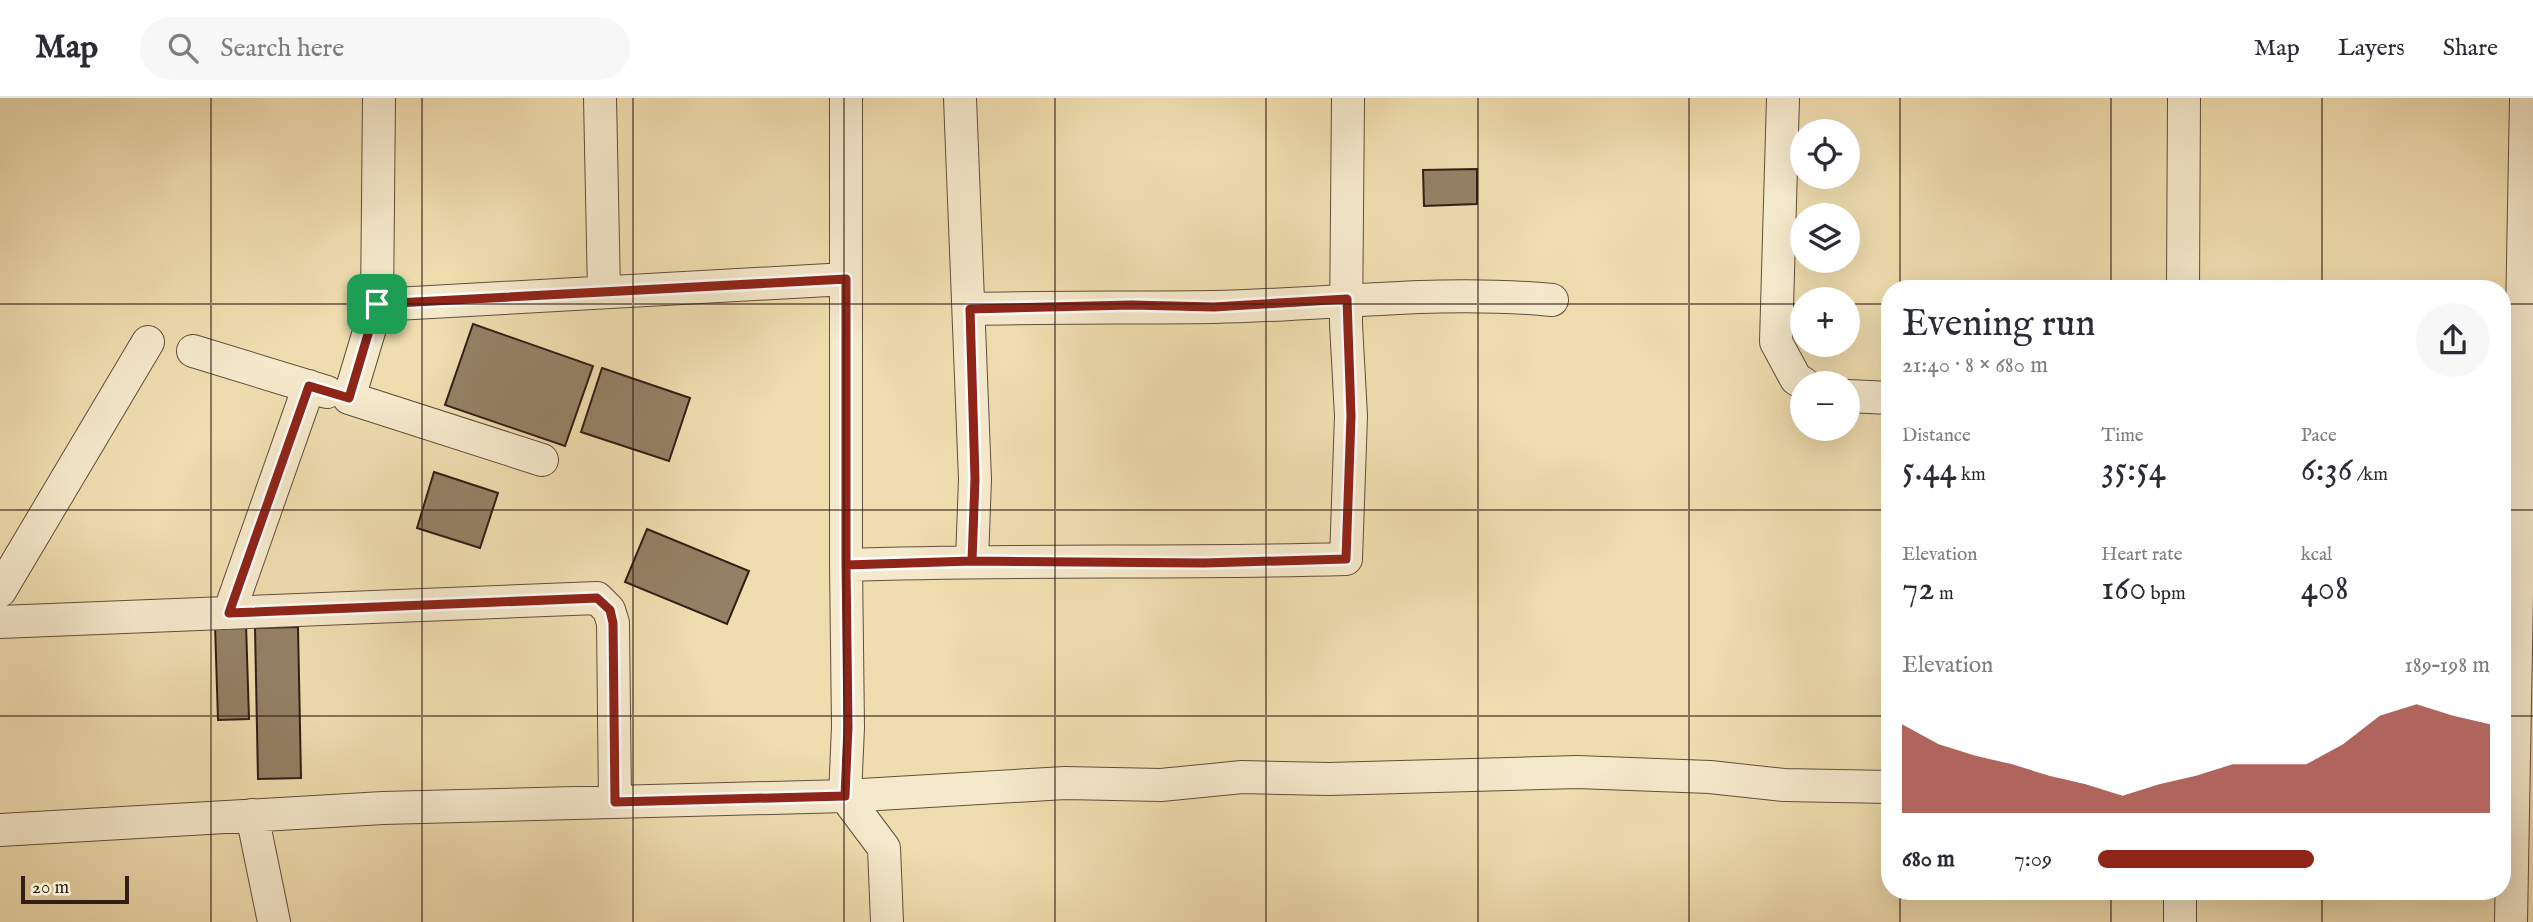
<!DOCTYPE html>
<html lang="en">
<head>
<meta charset="utf-8">
<style>
  body { margin:0; font-family:"IM FELL English",serif; background:#f7f7f7; color:#2b2b33; height:100vh; display:flex; flex-direction:column; font-size:26px; white-space:nowrap }
  * { box-sizing:border-box; margin:0 }
  p { font-size:23px; color:#7c7c81 }
  .icon { flex:none; width:38px; height:38px; fill:none; stroke:currentColor; stroke-width:2; stroke-linecap:round; stroke-linejoin:round }
  .map { position:relative; flex:1; overflow:hidden }
  .details { position:absolute; left:1881px; top:182px; width:630px; height:620px; display:flex; flex-direction:column; background:#fff; border-radius:28px; box-shadow:0 7px 28px #0002 }
  .details>* { flex:none }
  .buttons { position:absolute; left:1790px; top:21px; display:grid; gap:14px }
  .buttons a { display:grid; place-items:center; width:70px; height:70px; border-radius:50%; background:#fff; box-shadow:0 7px 28px #0002; font-size:35px }
  .scale { position:absolute; left:21px; bottom:18px; width:108px; box-sizing:border-box; padding-left:7px; border:4px solid #321e15; border-top:0; font-size:19px; line-height:24px; white-space:nowrap; color:#321e15; -webkit-text-stroke:5px #f5e9cb; paint-order:stroke }
  .pin { position:absolute; display:grid; place-items:center; width:60px; height:60px; color:#fff; margin:-30px; border-radius:14px; box-shadow:0 4px 10px #0006 }
  .round { display:grid; place-items:center; flex:none; width:74px; height:74px; border-radius:37px; background:#f7f7f7 }
  .headline { display:flex; align-items:center; justify-content:space-between; height:119px; padding:0 21px }
  h1 { font-size:38px; font-weight:600; line-height:52px }
  .metrics { display:grid; grid-template-columns:repeat(3,1fr); gap:10px; height:119px; padding:7px 21px }
  .metrics div { display:grid; align-content:center }
  .metrics b { font-size:35px; font-weight:600 }
  .metrics small { font-size:19px; font-weight:400 }
  .metrics p { font-size:19px }
  .chart { height:196px; padding:14px 21px }
  .chart p { display:flex; justify-content:space-between }
  .chart svg { width:100%; height:126px; margin-top:7px; fill:#8f2418; opacity:.7 }
  ul { padding:0 21px; list-style:none; font-size:23px }
  li { display:grid; grid-template-columns:112px 84px 1fr; align-items:center; height:52px }
  li i { height:18px; border-radius:9px; background:#8f2418 }
  header { display:flex; align-items:center; gap:42px; box-sizing:border-box; height:98px; padding:0 35px; background:#fff; border-bottom:2px solid #e1e1e2 }
  header strong { font-size:33px }
  nav { display:flex; gap:38px; margin-inline-start:auto; font-size:24px }
  .search { width:490px; height:63px; background:#f7f7f7; display:flex; align-items:center; gap:18px; box-sizing:border-box; padding:0 24px; border-radius:38px; color:#7c7c81; font-size:26px }
  .map>svg:first-child { display:block }
</style>
</head>
<body>
<header>
<strong>Map</strong>
<div class="search"><svg class="icon" aria-label="search" viewBox="0 0 24 24"><circle cx="10" cy="10" r="6"/><path d="M15 15l6 6"/></svg>Search here</div>
<nav><a>Map</a><a>Layers</a><a>Share</a></nav>
</header>
<div class="map">
<svg width="2533" height="824" viewBox="0 0 2533 824">
  <rect width="100%" height="100%" fill="#efddaf"/>
  <filter id="stains"><feTurbulence type="fractalNoise" baseFrequency=".00286" numOctaves="4"/><feColorMatrix values="0 0 0 0 .2 0 0 0 0 .09 0 0 0 0 .02 0 0 0 .5 -.17"/></filter>
  <radialGradient id="worn" r=".72"><stop offset=".6" stop-color="#630" stop-opacity="0"/><stop offset="1" stop-color="#630" stop-opacity=".3"/></radialGradient>
  <path fill="#948165" stroke="#321e15" stroke-width="2" d="M1477 71V106L1424 108 1423 72Z
    M473 226 593 268 565 348 445 307Z
    M602 270 690 300 669 363 581 334Z
    M434 374 498 395 480 450 417 430Z
    M647 431 749 473 727 526 625 484Z
    M246 526 249 621 218 622 215 527Z
    M298 529 301 680 258 681 255 530Z"/>
  <g fill="none" stroke-linecap="round" stroke-linejoin="round">
    <defs>
      <path id="street" d="M600 0 604 194
        M960 0 975 381 972 463
        M1783 0 1776 244 1796 281 1803 285
        M2183 191 2184 0
        M377 207 379 0
        M970 211C1051 209 1132 210 1213 209 1327 207 1439 191 1552 202
        M193 253 327 294
        M1848 298 1890 300
        M542 362 349 300 377 207 846 181
        M846 467V0
        M0 493 148 244
        M229 515 309 288
        M0 524 597 500 609 512 613 525 615 704
        M252 717 274 824
        M0 732 383 710 845 698 848 629 846 467C1013 461 1179 466 1346 461L1351 318 1346 226 1348 0
        M887 824 884 750 845 698 1065 685 1161 687 1242 679 1329 681 1577 674 1710 679 1784 687 1890 689
        M2180 824V793
        M2511 824 2526 0"/>
    </defs>
    <use href="#street" stroke="#614e3c" stroke-width="34"/>
    <use href="#street" stroke="#f5e9cb" stroke-width="32"/>
  </g>
  <g fill="none" stroke-linecap="round" stroke-linejoin="round">
    <defs>
      <path id="route" d="M377 206 349 300 309 288 229 515 597 500 610 512 613 525 615 704 845 698 848 629 846 467 972 463 975 381 970 211 1132 207 1214 209 1347 201 1351 318 1346 461 1204 465 972 463 846 467V181L377 206"/>
    </defs>
    <use href="#route" stroke="#fff" stroke-width="14"/>
    <use href="#route" stroke="#8f2418" stroke-width="9"/>
  </g>
  <path fill="none" stroke="#321e15" stroke-width="2" stroke-opacity="0.55" d="M211 0V824M422 0V824M633 0V824M844 0V824M1055 0V824M1266 0V824M1478 0V824M1689 0V824M1900 0V191M2111 0V191M2322 0V191M0 206H1802M1848 206H1890M2502 206H2533M0 412H1890M2502 412H2533M0 618H1890M2502 618H2533M1900 793V824M2111 793V824M2322 793V824"/>
  <rect width="100%" height="100%" filter="url(#stains)"/>
  <rect width="100%" height="100%" fill="url(#worn)"/>
</svg>
<div class="buttons">
<a><svg class="icon" aria-label="locate" viewBox="0 0 24 24"><circle cx="12" cy="12" r="6"/><path d="M12 2v4M12 18v4M2 12h4M18 12h4"/></svg></a>
<a><svg class="icon" aria-label="layers" viewBox="0 0 24 24"><path d="M12 4l9 5-9 5-9-5zM3 14l9 5 9-5"/></svg></a>
<a>+</a>
<a>−</a>
</div>
<div class="scale">20 m</div>
<div class="pin" style="left:377px;top:206px;background:#1e9e55"><svg class="icon" aria-label="arrive" viewBox="0 0 24 24"><path d="M6 21V4h12l-3 4 3 4H6"/></svg></div>
<section class="details">
<div class="headline"><div><h1>Evening run</h1><p>21:40 · 8 × 680 m</p></div><a class="round"><svg class="icon" aria-label="share" viewBox="0 0 24 24"><path d="M12 15V3M7 8l5-5 5 5M5 13v7h14v-7"/></svg></a></div>
<div class="metrics">
<div><p>Distance</p><b>5.44<small> km</small></b></div>
<div><p>Time</p><b>35:54</b></div>
<div><p>Pace</p><b>6:36<small> /km</small></b></div>
</div>
<div class="metrics">
<div><p>Elevation</p><b>72<small> m</small></b></div>
<div><p>Heart rate</p><b>160<small> bpm</small></b></div>
<div><p>kcal</p><b>408</b></div>
</div>
<div class="chart"><p><span>Elevation</span>189–198 m</p>
<svg viewBox="0 0 160 44" preserveAspectRatio="none"><path d="M0 44V13L10 20L20 24L30 27L40 31L50 34L60 38L70 34L80 31L90 27L100 27L110 27L120 20L130 10L140 6L150 10L160 13V44z"/></svg>
</div>
<ul>
<li><b>680 m</b>7:09<i style="width:55%"></i></li>
</ul>
</section>
</div>
</body>
</html>
